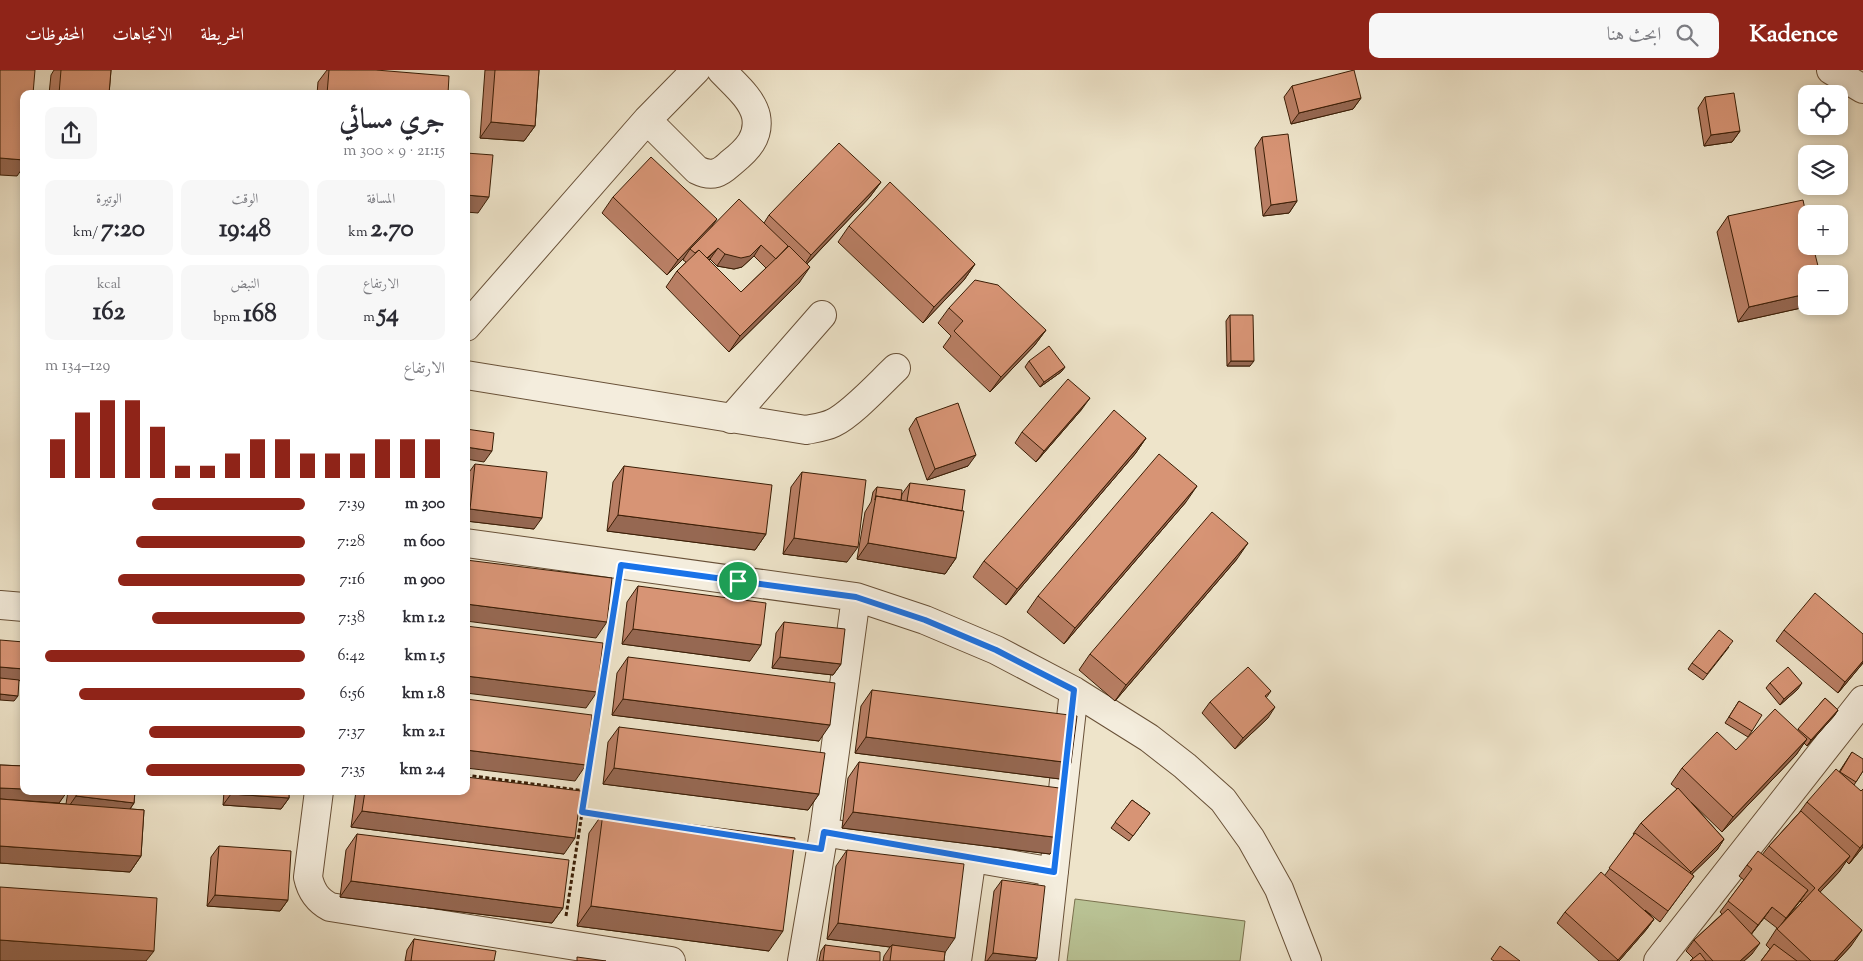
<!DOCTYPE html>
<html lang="ar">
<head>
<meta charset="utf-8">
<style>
  body { margin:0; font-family:"Sorts Mill Goudy",Amiri,serif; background:#f7f7f7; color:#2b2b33; direction:rtl; height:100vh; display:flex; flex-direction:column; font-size:19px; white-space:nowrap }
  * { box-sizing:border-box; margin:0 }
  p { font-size:16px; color:#7c7c81 }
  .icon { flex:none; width:28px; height:28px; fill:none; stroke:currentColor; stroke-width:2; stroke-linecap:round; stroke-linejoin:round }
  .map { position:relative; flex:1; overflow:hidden; direction:ltr }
  .sheet { position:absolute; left:20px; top:20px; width:450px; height:705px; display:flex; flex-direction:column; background:#fff; border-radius:10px; box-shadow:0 2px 8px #0003; direction:rtl }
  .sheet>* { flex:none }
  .fabs { position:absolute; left:1798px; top:15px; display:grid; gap:10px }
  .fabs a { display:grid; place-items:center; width:50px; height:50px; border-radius:10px; background:#fff; box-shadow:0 2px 8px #0003; font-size:25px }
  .pin { position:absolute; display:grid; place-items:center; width:42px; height:42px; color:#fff; margin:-21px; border:2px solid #fff; border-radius:50%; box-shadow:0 1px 5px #0007 }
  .round { display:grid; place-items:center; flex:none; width:52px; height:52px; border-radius:10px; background:#f7f7f7 }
  .overview { display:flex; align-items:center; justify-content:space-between; height:85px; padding:0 25px }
  h1 { font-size:28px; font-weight:700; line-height:38px }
  .metrics { display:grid; grid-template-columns:repeat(3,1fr); gap:8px; height:85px; padding:5px 25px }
  .metrics div { display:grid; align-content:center; border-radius:10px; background:#f7f7f7; text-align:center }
  .metrics b { font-size:25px; font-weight:700 }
  .metrics small { font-size:14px; font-weight:400 }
  .metrics p { font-size:14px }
  .chart { height:140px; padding:10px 25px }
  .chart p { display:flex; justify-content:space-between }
  .chart svg { width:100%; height:90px; margin-top:5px; stroke:#8f2418; stroke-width:6 }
  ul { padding:0 25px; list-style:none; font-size:16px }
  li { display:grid; grid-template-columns:80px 60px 1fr; align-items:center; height:38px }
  li i { height:12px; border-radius:6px; background:#8f2418 }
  header { display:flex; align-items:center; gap:30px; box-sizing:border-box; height:70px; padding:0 25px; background:#8f2418; color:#fff }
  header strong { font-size:24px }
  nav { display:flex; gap:28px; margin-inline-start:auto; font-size:18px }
  .search { width:350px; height:45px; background:#f7f7f7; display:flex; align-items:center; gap:12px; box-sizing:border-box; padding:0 18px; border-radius:10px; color:#7c7c81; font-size:19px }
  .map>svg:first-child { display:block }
</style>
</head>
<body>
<header>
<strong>Kadence</strong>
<div class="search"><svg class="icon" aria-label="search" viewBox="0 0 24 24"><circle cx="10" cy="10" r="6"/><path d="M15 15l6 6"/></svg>ابحث هنا</div>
<nav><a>الخريطة</a><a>الاتجاهات</a><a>المحفوظات</a></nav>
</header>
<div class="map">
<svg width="1863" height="891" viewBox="0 0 1863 891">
  <rect width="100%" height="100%" fill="#eee4ca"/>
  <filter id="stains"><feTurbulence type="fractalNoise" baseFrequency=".004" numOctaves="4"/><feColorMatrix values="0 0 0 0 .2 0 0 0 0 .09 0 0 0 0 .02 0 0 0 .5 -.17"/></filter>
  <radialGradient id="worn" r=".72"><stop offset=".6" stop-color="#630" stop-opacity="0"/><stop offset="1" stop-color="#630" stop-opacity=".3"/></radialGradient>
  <path fill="#bac496" stroke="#7a714e" d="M1075 829 1245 851 1240 891H1067Z"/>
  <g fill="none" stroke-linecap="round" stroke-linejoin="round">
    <defs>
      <path id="minor" d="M1831 0 1863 19
        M647 50 697 100C703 103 709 105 716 103 723 101 727 96 732 92 747 80 760 67 756 46 752 28 733 13 721 0
        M466 257 647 50 696 0
        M466 305 806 360C816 358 825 357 833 353 852 344 880 313 896 298
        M731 349 822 245
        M466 473 856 527 925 550 996 580 1074 621 1149 668 1185 696 1223 730 1251 769 1279 819 1307 891
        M0 535 24 537
        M319 721 308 807C311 821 317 830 330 837L671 891
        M824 762 1054 802
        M802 891 824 762 856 527
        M957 891 972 786
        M1044 891 1074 621
        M1658 891 1863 630"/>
    </defs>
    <use href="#minor" stroke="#685037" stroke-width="30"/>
    <path stroke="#3b1e06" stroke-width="3" stroke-dasharray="4 2.5" stroke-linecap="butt" d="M466 705 585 721
      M582 742 606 746
      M566 846 616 524"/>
    <use href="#minor" stroke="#f4eddd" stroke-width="28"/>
  </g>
  <path fill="#b97f65" stroke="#3b1e06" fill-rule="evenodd" d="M54 0H111L109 24H49L51 5Z
    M327 0H376L448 24H317L318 12Z
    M485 0H539L535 56 524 71 480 68Z
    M1292 16 1361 28 1353 39 1291 54 1284 27Z
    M1705 27 1740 61 1732 72 1704 76 1698 38Z
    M1262 67 1297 131 1289 143 1263 146 1255 78Z
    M881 112 869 128 807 194 799 213 729 282 666 217 677 201 686 192 683 190 684 188 667 205 602 143 613 127 711 157 764 153 769 145ZM754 186 766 198 741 222 709 190 710 189 717 196 734 199 742 197Z
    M1728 146 1806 236H1810L1738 252 1717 162Z
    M849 156 975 194 964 210 923 253 838 172Z
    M949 238 1046 260 1034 276 990 322 943 277 951 266 938 253Z
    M1230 245 1250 296H1227L1226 251Z
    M1029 291 1065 297 1061 302 1040 317 1025 297Z
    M1082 339 1036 392 1015 373 1022 362Z
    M916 348 968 396 927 410 909 359Z
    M1146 368 1135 384 1006 535 973 507 984 491Z
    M475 394 534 459 466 451V414L467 405Z
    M624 396 766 464 755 480 607 461 613 412Z
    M802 402 847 492 783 484 791 417Z
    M910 413 956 488 945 504 857 489 865 442 871 432 873 422 877 417 901 430 902 424Z
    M1186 432 1064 574 1027 542 1038 526Z
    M1237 489 1115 631 1079 600 1090 584Z
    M638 516 750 591 622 574 627 532Z
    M784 552 841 594 833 605 772 598 776 563Z
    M1784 560 1863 593 1838 623 1776 571Z
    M1729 577 1703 610 1688 599 1692 593Z
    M628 587 819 671 612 645 617 603Z
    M1770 613 1798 619 1780 635 1766 618Z
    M872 620 1060 709 855 683 861 636Z
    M1271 621 1266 628 1268 648 1235 679 1202 643 1210 632Z
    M1825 628 1838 640 1834 646 1807 676 1804 673 1796 685 1722 762 1691 732 1724 769 1717 780 1692 804 1694 806 1660 852 1645 840 1654 849 1646 860 1619 891H1599L1557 853 1565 842 1605 805 1634 765 1633 764 1641 753 1677 719 1671 714 1682 698 1798 660Z
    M1739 631 1752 661 1748 667 1725 653Z
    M619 657 819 724 808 740 603 714 608 672Z
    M1852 682 1863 701 1854 715 1863 777 1849 794 1846 791 1839 802 1820 822 1851 876 1837 891H1761L1770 879 1766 875 1777 858 1764 848 1751 864 1752 884 1744 891H1690L1693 888 1686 881 1694 870 1722 844 1720 842 1744 810 1739 806 1747 795 1762 785 1769 776 1799 743 1807 732 1839 702ZM1800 831 1802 832 1785 850Z
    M859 692 1050 784 842 758 848 708Z
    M0 695 24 696V721H67L59 733 23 731 66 734 68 721H135L134 733 130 739 144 740 141 786 130 802 0 793Z
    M224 721H289V728L281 739 223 735Z
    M356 721H466L564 784 351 757Z
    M1132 730 1150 743 1129 771 1111 758Z
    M603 743 769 881 577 856 589 763Z
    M357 764 563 838 552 853 340 827 346 780Z
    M219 776 288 830 280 841 207 836 211 787Z
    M847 780 945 882 944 891H883L884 886 890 877 827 869 836 796Z
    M1002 810 1037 888 1035 891H985L994 821Z
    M414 869 494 891H405L407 880Z
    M825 875 880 891H819L821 881Z"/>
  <path fill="#966852" stroke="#3b1e06" d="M1361 28 1353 39 1291 54 1299 43Z
    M491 52 535 56 524 71 480 68Z
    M1740 61 1732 72 1704 76 1711 65Z
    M0 88 24 90V96L17 106 0 105Z
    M881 112 869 128 800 201 811 185Z
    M466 125 489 127 478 143 466 142Z
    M1297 131 1289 143 1263 146 1271 135Z
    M717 149 706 165 690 179 684 188 667 205 678 190Z
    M761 175 754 186 742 197 734 199 717 196 725 184Z
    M718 178 710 189 696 203 704 192Z
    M975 194 964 210 923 253 934 237Z
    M810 197 799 213 729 282 740 266Z
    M1806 224V236H1810L1738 252 1749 237Z
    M1046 260 1034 276 990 322 1001 307Z
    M1231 291H1254L1250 296H1227Z
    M1065 297 1061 302 1040 317 1044 312Z
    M1090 328 1082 339 1036 392 1044 381Z
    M1146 368 1135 384 1006 535 1017 519Z
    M466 377 492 381 484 392 466 389Z
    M976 385 968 396 927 410 935 399Z
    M1197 416 1186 432 1064 574 1075 558Z
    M470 439 542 448 534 459 466 451V444Z
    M618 445 766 464 755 480 607 461Z
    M794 468 858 477 847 492 783 484Z
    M868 473 956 488 945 504 857 489Z
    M1248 473 1237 489 1115 631 1126 615Z
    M466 534 607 552 596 568 466 551Z
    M633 559 761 575 750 591 622 574Z
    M780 587 841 594 833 605 772 598Z
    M1863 591V593L1838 623 1845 612Z
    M0 597 24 599V611L0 609Z
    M466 606 597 622 586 638 466 623Z
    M1802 613 1798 619 1780 635 1784 629Z
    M0 624 18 626 14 631 0 630Z
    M623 629 830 655 819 671 612 645Z
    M1275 637 1268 648 1235 679 1243 668Z
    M1838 640 1834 646 1807 676 1811 670Z
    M866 667 1071 693 1060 709 855 683Z
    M1807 669 1796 685 1722 762 1733 747Z
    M466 680 586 695 575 711 466 698Z
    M614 698 819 724 808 740 603 714Z
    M0 718 24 719V721L67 722 59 733 0 729Z
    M231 724 289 728 281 739 223 735Z
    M76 726 134 733 123 749 65 742Z
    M362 741 575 768 564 784 351 757Z
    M853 742 1061 768 1050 784 842 758Z
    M1724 769 1717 780 1683 813 1691 802Z
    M1863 774V777L1849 794 1860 778Z
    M0 776 141 786 130 802 0 793Z
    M1850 786 1839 802 1807 836 1818 820Z
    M351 811 563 838 552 853 340 827Z
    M1808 820 1800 831 1778 859 1786 848Z
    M215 825 288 830 280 841 207 836Z
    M591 836 783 861 769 881 577 856Z
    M1772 837 1764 848 1750 866 1758 855Z
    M1654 849 1646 860 1619 891H1617Z
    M838 853 955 868 944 884 892 875 890 877 827 869Z
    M1862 860 1851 876 1837 891H1834Z
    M0 870 154 881 146 891H0Z
    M1760 873 1752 884 1744 891H1740Z
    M993 883 1037 888 1035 891H987Z"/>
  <path fill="#d79475" stroke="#3b1e06" d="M0 0H35L33 24H24V90L0 88Z
    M61 0H111L109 24H59Z
    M329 0H376L449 6 448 24H327Z
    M495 0H539L535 56 491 52Z
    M1354 0 1361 28 1299 43 1292 16Z
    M1734 23 1740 61 1711 65 1705 27Z
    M1288 64 1297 131 1271 135 1262 67Z
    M839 73 881 112 811 185 769 145Z
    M466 83 493 85 489 127 466 125Z
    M651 87 717 149 678 190 613 127Z
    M890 112 975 194 934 237 849 156Z
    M739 129 788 176 776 189 761 175 750 186 741 188 725 184 718 178 707 188 699 180 695 183 690 179Z
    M1803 130 1806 144V176H1813L1820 204H1806V224L1749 237 1728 146Z
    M789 176 810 197 740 266 677 201 699 180 741 222Z
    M975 210 998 215 1046 260 1001 307 954 261 963 251 949 238Z
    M1230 245H1253L1254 291H1231Z
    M1049 276 1065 297 1044 312 1029 291Z
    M1068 309 1090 328 1044 381 1022 362Z
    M958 333 976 385 935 399 916 348Z
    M1114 340 1146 368 1017 519 984 491Z
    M466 359 494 363 492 381 466 377Z
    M1159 384 1197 416 1075 558 1038 526Z
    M475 394 547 402 542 448 470 439Z
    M624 396 772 415 766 464 618 445Z
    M802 402 866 410 858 477 794 468Z
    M910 413 965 420 962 441 907 431Z
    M877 417 902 420 901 430 876 426 875 430Z
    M876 426 964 441 956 488 868 473Z
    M1212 442 1248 473 1126 615 1090 584Z
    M466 490 612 508 607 552 466 534Z
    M638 516 766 533 761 575 633 559Z
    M1815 523 1863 564V591L1845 612 1784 560Z
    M784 552 845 559 841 594 780 587Z
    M466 556 603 573 597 622 466 606Z
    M1719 560 1733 571 1707 604 1692 593Z
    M0 570 24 572V599L0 597Z
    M628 587 835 613 830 655 623 629Z
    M1248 597 1271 621 1265 626 1275 637 1243 668 1210 632Z
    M1788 597 1802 613 1784 629 1770 613Z
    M0 608 19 610 18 626 0 624Z
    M872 620 1077 646 1071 693 866 667Z
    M1825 628 1838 640 1811 670 1798 659Z
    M466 629 592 645 586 695 466 680Z
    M1739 631 1762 645 1752 661 1729 647Z
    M1775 639 1807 669 1733 747 1682 698 1717 662 1736 680Z
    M619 657 825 683 819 724 614 698Z
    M1852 682 1863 689V701L1856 712 1840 702Z
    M859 692 1067 719 1061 768 853 742Z
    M0 695 24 696V719L0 718Z
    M1836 699 1861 721 1863 719V774L1860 778 1807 732Z
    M466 707 581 721 575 768 362 741 365 721H466Z
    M1678 718 1724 769 1691 802 1641 753Z
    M77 721H135L134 733 76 726Z
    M231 721H289V728L231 724Z
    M0 729 144 740 141 786 0 776Z
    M1132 730 1150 743 1133 766 1115 752Z
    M1801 741 1850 786 1818 820 1862 860 1834 891H1811L1777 859 1815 818 1769 776Z
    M603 743 795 768 783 861 591 836Z
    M1635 763 1694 806 1668 841 1609 798Z
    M357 764 569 790 563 838 351 811Z
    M219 776 291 781 288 830 215 825Z
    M847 780 964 794 955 868 838 853Z
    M1758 781 1808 820 1786 848 1772 837 1758 855 1728 831 1752 799 1747 795Z
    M1601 802 1654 849 1618 890 1565 842Z
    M1002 810 1045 816 1037 888 993 883Z
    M0 817 157 828 154 881 0 870Z
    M1728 839 1760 873 1740 891H1713L1694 870Z
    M414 869 496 881 494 891H411Z
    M1774 874 1797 891H1761Z
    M825 875 880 882V891H823Z
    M892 875 945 882 944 891H890Z
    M1500 876 1520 891H1494L1491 889Z
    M1700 883 1706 891H1690Z
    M577 887 606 891H577Z"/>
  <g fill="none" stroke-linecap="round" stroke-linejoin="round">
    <defs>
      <path id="route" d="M621 495 856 527 925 550 996 580 1074 620 1054 802 824 762 821 779 582 742Z"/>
    </defs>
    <use href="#route" stroke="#fff" stroke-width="10"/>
    <use href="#route" stroke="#1a73e8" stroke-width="6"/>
  </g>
  <rect width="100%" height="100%" filter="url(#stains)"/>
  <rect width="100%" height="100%" fill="url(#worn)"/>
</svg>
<div class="fabs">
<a><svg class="icon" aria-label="locate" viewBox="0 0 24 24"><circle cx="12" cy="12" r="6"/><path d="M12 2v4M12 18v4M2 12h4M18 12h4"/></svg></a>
<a><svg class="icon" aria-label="layers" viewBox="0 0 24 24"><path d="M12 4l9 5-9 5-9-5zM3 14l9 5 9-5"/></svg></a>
<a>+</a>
<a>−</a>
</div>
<div class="pin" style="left:738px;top:511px;background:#1e9e55"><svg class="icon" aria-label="arrive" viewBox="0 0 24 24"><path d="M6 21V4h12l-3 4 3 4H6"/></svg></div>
<section class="sheet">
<div class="overview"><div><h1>جري مسائي</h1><p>21:15 · 9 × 300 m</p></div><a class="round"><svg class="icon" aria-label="share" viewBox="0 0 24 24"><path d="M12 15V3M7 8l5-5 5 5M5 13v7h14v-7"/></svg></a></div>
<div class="metrics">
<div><p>المسافة</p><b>2.70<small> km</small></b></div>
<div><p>الوقت</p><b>19:48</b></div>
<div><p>الوتيرة</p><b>7:20<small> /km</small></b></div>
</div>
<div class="metrics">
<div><p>الارتفاع</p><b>54<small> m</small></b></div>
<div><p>النبض</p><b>168<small> bpm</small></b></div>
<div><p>kcal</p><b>162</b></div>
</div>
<div class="chart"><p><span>الارتفاع</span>129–134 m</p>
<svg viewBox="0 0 160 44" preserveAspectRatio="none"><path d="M5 44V25M15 44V12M25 44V6M35 44V6M45 44V19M55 44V38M65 44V38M75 44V32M85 44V25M95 44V25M105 44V32M115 44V32M125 44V32M135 44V25M145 44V25M155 44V25"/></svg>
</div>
<ul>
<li><b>300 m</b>7:39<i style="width:59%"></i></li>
<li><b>600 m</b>7:28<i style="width:65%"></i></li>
<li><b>900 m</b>7:16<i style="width:72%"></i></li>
<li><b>1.2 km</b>7:38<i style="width:59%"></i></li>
<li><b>1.5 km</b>6:42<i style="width:100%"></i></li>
<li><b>1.8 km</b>6:56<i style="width:87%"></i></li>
<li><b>2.1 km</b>7:37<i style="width:60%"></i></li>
<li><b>2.4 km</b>7:35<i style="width:61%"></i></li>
</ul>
</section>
</div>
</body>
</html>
